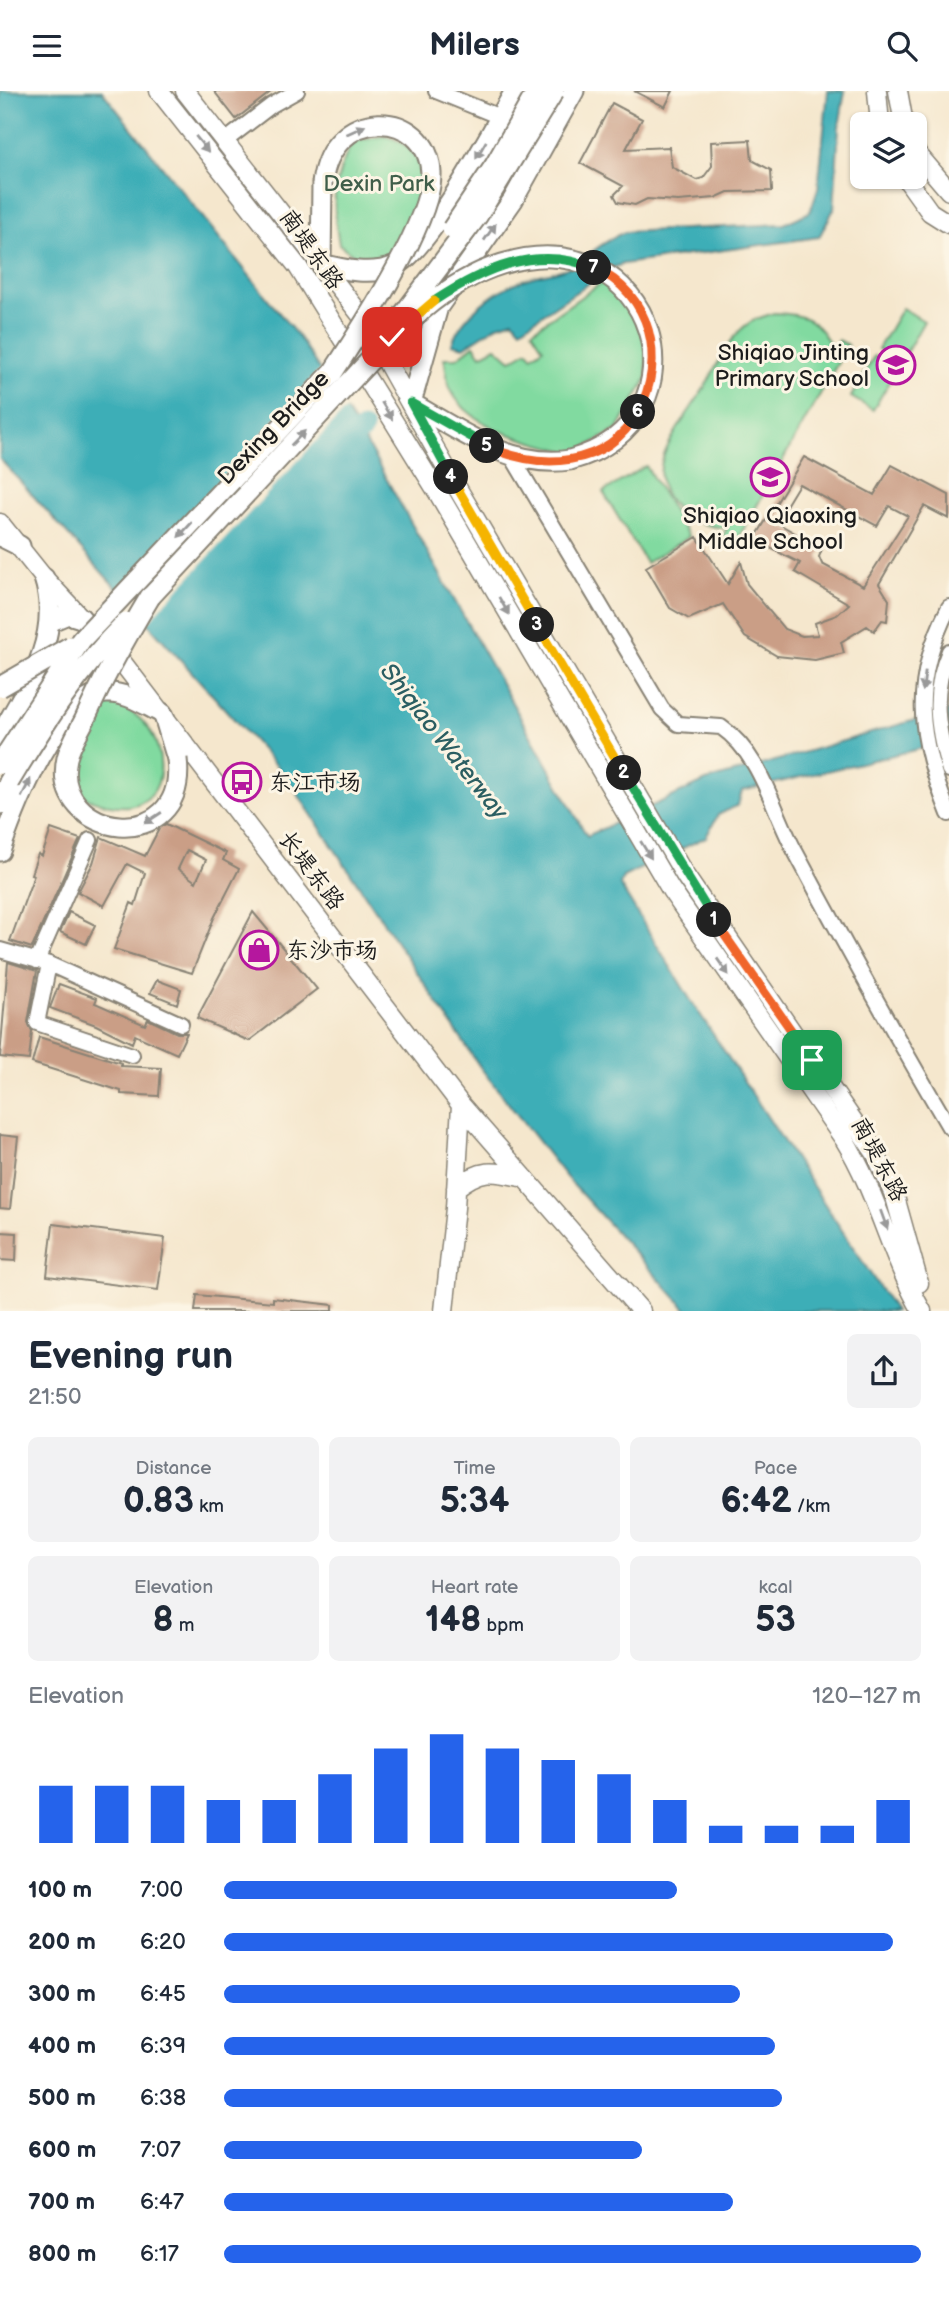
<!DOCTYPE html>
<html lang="en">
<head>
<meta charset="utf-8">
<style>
  body { margin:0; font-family:"Balsamiq Sans","LXGW WenKai TC",sans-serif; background:#f2f2f3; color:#1f2937; height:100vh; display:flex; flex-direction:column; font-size:26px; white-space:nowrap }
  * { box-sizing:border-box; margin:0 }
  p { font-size:23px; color:#747a83 }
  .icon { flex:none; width:38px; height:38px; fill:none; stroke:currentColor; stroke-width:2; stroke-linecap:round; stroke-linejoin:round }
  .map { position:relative; height:1220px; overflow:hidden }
  .sheet { display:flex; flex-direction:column; background:#fff; flex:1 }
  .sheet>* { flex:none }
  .tools { position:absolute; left:850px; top:21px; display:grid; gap:14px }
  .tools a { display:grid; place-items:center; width:77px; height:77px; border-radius:10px; background:#fff; box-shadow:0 2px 5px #0004; font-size:35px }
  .pin { position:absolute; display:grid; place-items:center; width:60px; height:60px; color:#fff; margin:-30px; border-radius:14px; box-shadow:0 4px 10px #0006 }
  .km { position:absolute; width:35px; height:35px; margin:-18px; border-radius:50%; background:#222; color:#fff; font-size:19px; line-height:35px; text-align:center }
  .round { display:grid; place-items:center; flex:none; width:74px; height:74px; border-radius:10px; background:#f2f2f3 }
  .summary { display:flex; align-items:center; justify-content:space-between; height:119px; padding:0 28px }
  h1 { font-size:38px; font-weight:700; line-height:52px }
  .figures { display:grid; grid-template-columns:repeat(3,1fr); gap:10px; height:119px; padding:7px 28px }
  .figures div { display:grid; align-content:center; border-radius:10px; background:#f2f2f3; text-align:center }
  .figures b { font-size:35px; font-weight:700 }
  .figures small { font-size:19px; font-weight:400 }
  .figures p { font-size:19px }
  .chart { height:196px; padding:14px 28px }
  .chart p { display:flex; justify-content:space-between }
  .chart svg { width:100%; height:126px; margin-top:7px; stroke:#2563eb; stroke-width:6 }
  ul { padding:0 28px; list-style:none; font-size:23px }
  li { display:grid; grid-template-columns:112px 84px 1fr; align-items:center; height:52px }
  li i { height:18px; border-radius:9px; background:#2563eb }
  header { display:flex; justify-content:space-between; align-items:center; height:91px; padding:0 28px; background:#fff; font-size:32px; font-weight:700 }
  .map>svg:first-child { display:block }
</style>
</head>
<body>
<header><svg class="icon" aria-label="menu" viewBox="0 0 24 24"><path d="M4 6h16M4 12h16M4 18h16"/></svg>Milers<svg class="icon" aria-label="search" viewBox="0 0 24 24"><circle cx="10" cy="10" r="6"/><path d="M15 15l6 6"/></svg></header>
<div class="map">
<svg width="949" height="1220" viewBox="0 0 949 1220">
  <rect width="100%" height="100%" fill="#fcf5e5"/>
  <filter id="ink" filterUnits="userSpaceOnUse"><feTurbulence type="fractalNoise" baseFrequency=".0143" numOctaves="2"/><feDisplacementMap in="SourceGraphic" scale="14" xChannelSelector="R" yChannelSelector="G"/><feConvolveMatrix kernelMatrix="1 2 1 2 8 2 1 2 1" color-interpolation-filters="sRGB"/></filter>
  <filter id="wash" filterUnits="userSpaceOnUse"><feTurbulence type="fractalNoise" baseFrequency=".00686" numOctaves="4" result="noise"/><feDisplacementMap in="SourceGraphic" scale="28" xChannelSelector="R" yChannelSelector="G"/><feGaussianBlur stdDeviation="1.57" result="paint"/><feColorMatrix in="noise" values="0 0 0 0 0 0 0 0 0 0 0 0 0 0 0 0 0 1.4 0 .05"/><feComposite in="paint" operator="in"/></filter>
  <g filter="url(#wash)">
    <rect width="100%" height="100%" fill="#f5e7cd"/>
    <path fill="#81daa0" stroke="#4e7b5e" stroke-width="2" d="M383 45C391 46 396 48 403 53 444 78 406 137 391 168 368 175 356 167 339 153 331 111 333 90 352 51Z
      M601 192 631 210 646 243 647 287 618 338 575 362C535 352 464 338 449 294 446 285 446 275 444 267H457L474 254 481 264 496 256 511 269 528 259 532 265 543 257 532 240Z
      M902 217 924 230 901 271 878 258Z
      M774 222C807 223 818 229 833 259L838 249 848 254 734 455 721 449 727 437C690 436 648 407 664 364 673 340 693 316 706 294 717 275 730 244 749 232 756 227 766 225 774 222Z
      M874 265 897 278 873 319 851 306Z
      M646 375 689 446 646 472 603 401Z
      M103 609C119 614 133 619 145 633 166 657 170 709 129 715 113 717 96 710 81 706L71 679 77 659Z"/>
    <path fill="#3daeb7" stroke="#2c656a" stroke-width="2" d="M0 0H102L300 248 360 341 587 745 706 690 949 619V651L742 700 738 714 718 724 706 746 623 786 620 794 690 908 895 1220H688L566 1086 480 976 287 687 0 368Z
      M828 0H845L839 36 834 118 819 146 623 173 612 177 521 238 513 229 498 234 464 256 452 253C462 222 501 194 533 186 545 182 558 182 569 176 589 165 604 149 625 141L784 133 810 121 818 97Z"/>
    <path fill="#f5e7cd" d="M322 277 347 317 145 534 117 503Z"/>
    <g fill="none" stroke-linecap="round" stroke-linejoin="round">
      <path stroke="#3daeb7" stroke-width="21" d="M339 360 363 338"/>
    </g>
    <g id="blocks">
      <path fill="#ca9e86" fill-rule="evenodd" d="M214 0H272L236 28Z
        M634 0H673L665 16Z
        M612 12 642 28 626 58 669 56 672 76 696 89 703 87 712 75 711 51 750 49 752 69 771 79 772 100 728 101 715 107 678 110 647 108 635 114 618 111 614 104 623 95 580 72Z
        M804 366 874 404 892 374 949 404V428L924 415 879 493 889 509 887 530 882 529 874 540 867 535 841 551 844 562 815 569 777 565 745 546 723 513 689 528 670 517 646 476 697 446 728 493 741 471 747 493 784 538 802 545 818 544 815 532 837 524 849 513 795 481 800 472 754 449ZM799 393 877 435 889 415 908 425 863 495 822 473 819 466 822 458 776 431Z
        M166 733 226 762 223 769 239 778 214 827 192 882 114 858 131 812 135 814 145 782 127 773 104 815 78 801 93 772 101 746 145 765 160 736ZM187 759 206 769 196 791 178 778Z
        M51 738 80 748 32 857 10 850 34 784 31 783 38 763 42 765Z
        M69 821 95 834 86 853 60 841Z
        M253 821 317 898 249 950 197 927Z
        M8 871 37 880 28 931 32 940 29 969 0 966Z
        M157 889 181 898 177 913 150 902Z
        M59 893 97 907 95 912 145 934 148 928 177 942H187L177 963 135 944 132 952 96 934 50 917Z
        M39 946 121 972V975L161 977 159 1005 121 1003V1000L32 972Z
        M0 1044 18 1046 10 1118 0 1117Z
        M53 1133 165 1147 158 1199 47 1185Z
        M0 1141 17 1142 16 1170 0 1169Z
        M197 1204 273 1211V1207L333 1214V1220H195Z"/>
    </g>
  </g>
  <g filter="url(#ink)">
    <use href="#blocks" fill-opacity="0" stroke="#888274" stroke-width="2"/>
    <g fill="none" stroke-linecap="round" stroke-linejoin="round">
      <defs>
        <path id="minor" d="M436 0 500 26
          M225 50 272 14 297 0
          M511 364 662 618 678 633 721 636C762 664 773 721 796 762 845 854 896 946 949 1036
          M949 516C910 593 918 645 949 723
          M949 560C931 602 937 637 949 679
          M0 859 49 873 181 933
          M37 870 90 749
          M49 873 37 932 132 964"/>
        <path id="tertiary" d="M159 0 298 176 438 402 671 799 844 1048C878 1103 890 1165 922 1220
          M185 0 360 223 455 393 686 786 876 1063 895 1106 919 1192
          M877 0 880 33
          M898 0 904 33
          M915 60 949 100
          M905 86 930 121 949 133
          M0 432 44 487 122 571 461 1014 641 1220
          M456 1097C483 1076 493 1080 525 1087
          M444 1220 455 1117 461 1014"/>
        <path id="secondary" d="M322 93 321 173C344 179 372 185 395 175 429 159 494 37 515 0
          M570 369C510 378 461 340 411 312L438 216 513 109 574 0
          M232 389 333 281
          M0 445 20 455
          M150 506 348 293
          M49 531 68 523 81 527
          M164 625 177 668
          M0 645C28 596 63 544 44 487
          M0 713 9 691
          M0 760C14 719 58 603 107 602 126 601 145 614 162 622"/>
      </defs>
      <use href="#minor" stroke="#888274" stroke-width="18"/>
      <use href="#tertiary" stroke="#888274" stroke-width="21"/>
      <use href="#secondary" stroke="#888274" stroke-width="23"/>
      <use href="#minor" stroke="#fff" stroke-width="14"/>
      <use href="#tertiary" stroke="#fff" stroke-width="18"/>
      <use href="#secondary" stroke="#fff" stroke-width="19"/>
      <defs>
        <path id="secondary-bridge" d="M322 93C331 12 428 17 431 82 433 129 360 240 333 281
          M452 138 495 74 537 0
          M403 224 478 124 554 0
          M348 293C391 247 439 192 502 173 655 126 715 329 570 369
          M150 506C126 546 104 585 85 628 79 640 70 654 67 667 49 748 189 767 177 668
          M0 596 71 555
          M0 673 81 549 232 389
          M9 691C44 633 78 579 126 531"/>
      </defs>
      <use href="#secondary-bridge" stroke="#888274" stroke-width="23" stroke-linecap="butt"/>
      <use href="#secondary-bridge" stroke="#fff" stroke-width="19"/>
    </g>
    <defs><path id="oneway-solid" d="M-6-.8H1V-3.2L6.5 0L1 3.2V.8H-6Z" transform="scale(1.75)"/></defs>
    <g fill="#999">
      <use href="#oneway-solid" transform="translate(356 39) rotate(-24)"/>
      <use href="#oneway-solid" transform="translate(202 53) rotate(51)"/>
      <use href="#oneway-solid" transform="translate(481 59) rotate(120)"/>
      <use href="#oneway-solid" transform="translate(490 141) rotate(-55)"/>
      <use href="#oneway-solid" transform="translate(387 320) rotate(58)"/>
      <use href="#oneway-solid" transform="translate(298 347) rotate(-46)"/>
      <use href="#oneway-solid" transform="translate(185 439) rotate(133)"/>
      <use href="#oneway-solid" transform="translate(504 515) rotate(60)"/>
      <use href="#oneway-solid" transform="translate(924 590) rotate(97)"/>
      <use href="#oneway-solid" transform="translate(26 697) rotate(-63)"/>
      <use href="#oneway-solid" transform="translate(153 727) rotate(147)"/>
      <use href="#oneway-solid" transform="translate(646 759) rotate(58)"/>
      <use href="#oneway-solid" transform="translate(723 876) rotate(55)"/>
      <use href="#oneway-solid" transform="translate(884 1129) rotate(70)"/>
    </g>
  </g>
  <g fill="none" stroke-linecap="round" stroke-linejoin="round" filter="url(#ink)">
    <defs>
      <path id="split-1" d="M714 829 812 969"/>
      <path id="split-2" d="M624 682 714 829"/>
      <path id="split-3" d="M537 534 624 682"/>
      <path id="split-4" d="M451 386 537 534"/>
      <path id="split-5" d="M451 386 411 312 487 355"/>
      <path id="split-6" d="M487 355C539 379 606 378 638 321"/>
      <path id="split-7" d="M594 177C651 202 667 269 638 321"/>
      <path id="split-8" d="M434 210C483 178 535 153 594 177"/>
      <path id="split-9" d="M392 246 434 210"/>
    </defs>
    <use href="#split-1" stroke="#fff" stroke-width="14"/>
    <use href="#split-2" stroke="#fff" stroke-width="14"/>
    <use href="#split-3" stroke="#fff" stroke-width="14"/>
    <use href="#split-4" stroke="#fff" stroke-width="14"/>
    <use href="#split-5" stroke="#fff" stroke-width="14"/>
    <use href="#split-6" stroke="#fff" stroke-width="14"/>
    <use href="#split-7" stroke="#fff" stroke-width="14"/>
    <use href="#split-8" stroke="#fff" stroke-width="14"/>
    <use href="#split-9" stroke="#fff" stroke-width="14"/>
    <use href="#split-1" stroke="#f0652b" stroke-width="9"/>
    <use href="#split-2" stroke="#22a559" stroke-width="9"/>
    <use href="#split-3" stroke="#f5b400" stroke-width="9"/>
    <use href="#split-4" stroke="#f5b400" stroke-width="9"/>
    <use href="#split-5" stroke="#22a559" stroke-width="9"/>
    <use href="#split-6" stroke="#f0652b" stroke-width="9"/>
    <use href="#split-7" stroke="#f0652b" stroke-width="9"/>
    <use href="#split-8" stroke="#22a559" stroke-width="9"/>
    <use href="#split-9" stroke="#f5b400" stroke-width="9"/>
  </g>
  <defs>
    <symbol id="school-ring" viewBox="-11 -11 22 22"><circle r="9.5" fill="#fcf5e5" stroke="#b5179e" stroke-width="1.5"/><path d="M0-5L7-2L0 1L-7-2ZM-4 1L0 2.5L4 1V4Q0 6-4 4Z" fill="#b5179e"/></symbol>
    <symbol id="bus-ring" viewBox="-11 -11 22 22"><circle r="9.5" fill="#fcf5e5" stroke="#b5179e" stroke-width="1.5"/><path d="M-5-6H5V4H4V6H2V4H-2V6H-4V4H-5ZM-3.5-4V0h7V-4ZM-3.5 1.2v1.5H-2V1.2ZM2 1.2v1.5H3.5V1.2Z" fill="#b5179e"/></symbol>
    <symbol id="shop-ring" viewBox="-11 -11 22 22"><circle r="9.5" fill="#fcf5e5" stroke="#b5179e" stroke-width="1.5"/><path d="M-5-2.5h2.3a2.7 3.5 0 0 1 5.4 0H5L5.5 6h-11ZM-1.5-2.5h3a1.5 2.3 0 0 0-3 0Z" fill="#b5179e"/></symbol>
  </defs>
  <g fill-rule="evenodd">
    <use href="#school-ring" x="874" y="252" width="44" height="44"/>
    <use href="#school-ring" x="748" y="364" width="44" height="44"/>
    <use href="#bus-ring" x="220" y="669" width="44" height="44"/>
    <use href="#shop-ring" x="237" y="837" width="44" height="44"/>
  </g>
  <g text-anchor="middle" stroke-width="6" stroke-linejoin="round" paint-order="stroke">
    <g font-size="23" fill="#3f5e4a" stroke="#fcf5e5">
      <text x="379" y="100">Dexin Park</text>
    </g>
    <g font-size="23" fill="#1c1c1c" stroke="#fcf5e5">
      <text transform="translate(312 158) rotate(55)" y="8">南堤东路</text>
      <text transform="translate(273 336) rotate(-46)" y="8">Dexing Bridge</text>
      <text transform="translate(312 779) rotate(53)" y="8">长堤东路</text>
      <text transform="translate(880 1068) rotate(62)" y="8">南堤东路</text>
    </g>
    <g font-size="23" fill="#1c1c1c" stroke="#fcf5e5" text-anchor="start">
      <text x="869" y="269" text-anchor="end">Shiqiao Jinting<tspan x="869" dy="26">Primary School</tspan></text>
      <text x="770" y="432" text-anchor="middle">Shiqiao Qiaoxing<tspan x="770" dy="26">Middle School</tspan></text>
      <text x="269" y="699">东江市场</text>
      <text x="286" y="867">东沙市场</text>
    </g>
    <g font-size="24" font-style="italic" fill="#2b5e62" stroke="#fcf5e5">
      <text transform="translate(444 650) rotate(52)" y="8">Shiqiao Waterway</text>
    </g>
  </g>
</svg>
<div class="tools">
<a><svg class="icon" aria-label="layers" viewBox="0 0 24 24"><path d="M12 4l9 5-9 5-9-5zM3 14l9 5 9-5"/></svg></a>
</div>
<div class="pin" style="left:812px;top:969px;background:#1e9e55"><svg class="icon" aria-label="arrive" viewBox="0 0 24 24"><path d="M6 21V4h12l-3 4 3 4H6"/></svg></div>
<div class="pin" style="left:392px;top:246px;background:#d93025"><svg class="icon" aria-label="check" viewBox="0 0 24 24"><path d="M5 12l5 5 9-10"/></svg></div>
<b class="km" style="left:714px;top:829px">1</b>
<b class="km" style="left:624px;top:682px">2</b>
<b class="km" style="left:537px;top:534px">3</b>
<b class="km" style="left:451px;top:386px">4</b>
<b class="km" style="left:487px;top:355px">5</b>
<b class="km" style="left:638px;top:321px">6</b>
<b class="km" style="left:594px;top:177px">7</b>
</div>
<section class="sheet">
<div class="summary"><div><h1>Evening run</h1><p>21:50</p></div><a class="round"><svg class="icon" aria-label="share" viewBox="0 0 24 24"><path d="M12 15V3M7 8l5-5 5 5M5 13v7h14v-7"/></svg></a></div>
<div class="figures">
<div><p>Distance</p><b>0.83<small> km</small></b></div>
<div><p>Time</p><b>5:34</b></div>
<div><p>Pace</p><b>6:42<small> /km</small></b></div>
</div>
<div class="figures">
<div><p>Elevation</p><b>8<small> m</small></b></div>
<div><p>Heart rate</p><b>148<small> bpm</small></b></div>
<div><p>kcal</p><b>53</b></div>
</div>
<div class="chart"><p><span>Elevation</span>120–127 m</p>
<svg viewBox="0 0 160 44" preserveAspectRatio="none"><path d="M5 44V24M15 44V24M25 44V24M35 44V29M45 44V29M55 44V20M65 44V11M75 44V6M85 44V11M95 44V15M105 44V20M115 44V29M125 44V38M135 44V38M145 44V38M155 44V29"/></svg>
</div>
<ul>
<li><b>100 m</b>7:00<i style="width:65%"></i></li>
<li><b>200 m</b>6:20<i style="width:96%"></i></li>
<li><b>300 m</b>6:45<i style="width:74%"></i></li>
<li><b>400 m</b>6:39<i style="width:79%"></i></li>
<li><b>500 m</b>6:38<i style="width:80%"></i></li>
<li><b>600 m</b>7:07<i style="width:60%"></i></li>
<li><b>700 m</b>6:47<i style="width:73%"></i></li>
<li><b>800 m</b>6:17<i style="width:100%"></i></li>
</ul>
</section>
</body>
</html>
